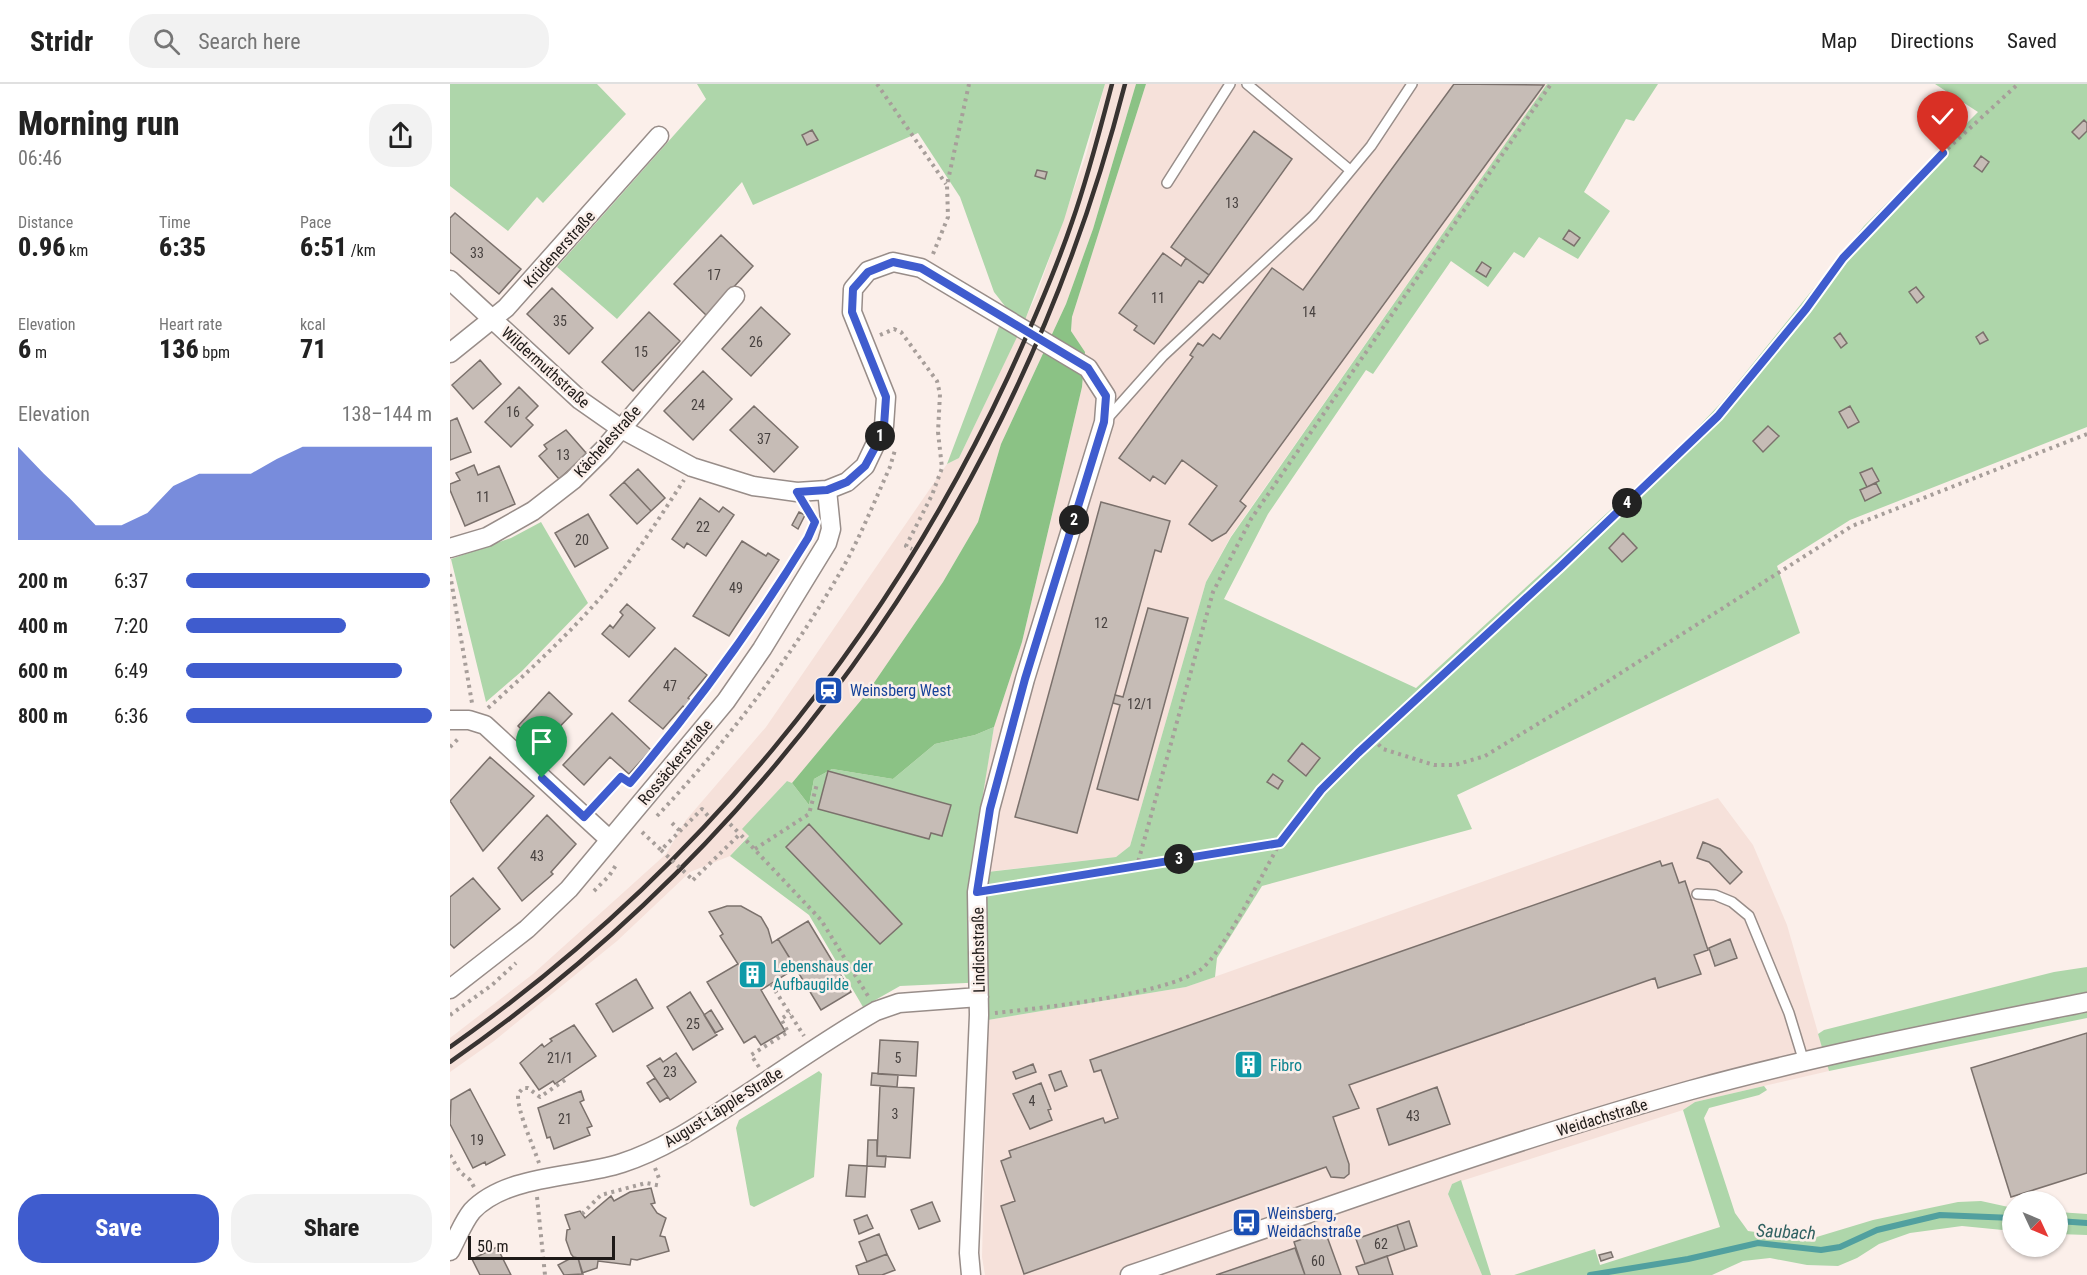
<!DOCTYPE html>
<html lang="en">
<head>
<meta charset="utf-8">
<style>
  body { margin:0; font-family:"Roboto Condensed",sans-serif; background:#f2f2f2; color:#222; height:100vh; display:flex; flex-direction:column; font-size:22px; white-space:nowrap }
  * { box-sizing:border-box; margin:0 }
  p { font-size:20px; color:#767676 }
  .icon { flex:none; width:33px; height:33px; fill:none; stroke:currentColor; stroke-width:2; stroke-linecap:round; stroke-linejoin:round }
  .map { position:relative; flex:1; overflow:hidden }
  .drawer { display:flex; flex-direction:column; background:#fff; width:450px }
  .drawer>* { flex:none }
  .needle { width:39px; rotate:134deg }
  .controls { position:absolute; left:1552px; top:1107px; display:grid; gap:12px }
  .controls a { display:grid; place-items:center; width:66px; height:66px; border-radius:50%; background:#fff; box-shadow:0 2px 4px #0004; font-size:30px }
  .scale { position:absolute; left:18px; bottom:15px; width:147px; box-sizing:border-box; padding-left:6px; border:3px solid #1e1a18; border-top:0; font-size:16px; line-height:21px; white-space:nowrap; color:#1e1a18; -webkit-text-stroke:4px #fbefea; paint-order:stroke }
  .pin { position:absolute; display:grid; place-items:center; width:51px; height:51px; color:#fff; margin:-62px -26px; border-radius:50% 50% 50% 0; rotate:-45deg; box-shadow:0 0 6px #0007 }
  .pin .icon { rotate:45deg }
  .km { position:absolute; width:30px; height:30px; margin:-15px; border-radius:50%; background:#222; color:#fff; font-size:16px; line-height:30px; text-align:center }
  .round { display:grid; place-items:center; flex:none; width:63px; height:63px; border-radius:24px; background:#f2f2f2 }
  .summary { display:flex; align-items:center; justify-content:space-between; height:102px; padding:0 18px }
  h1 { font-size:33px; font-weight:800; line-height:45px }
  .stats { display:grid; grid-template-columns:repeat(3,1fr); gap:9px; height:102px; padding:6px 18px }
  .stats div { display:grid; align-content:center }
  .stats b { font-size:26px; font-weight:800 }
  .stats small { font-size:16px; font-weight:400 }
  .stats p { font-size:16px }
  .chart { height:168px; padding:12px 18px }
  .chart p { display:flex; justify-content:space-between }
  .chart svg { width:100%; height:108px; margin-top:6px; fill:#3f5cce; opacity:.7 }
  .button { display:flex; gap:12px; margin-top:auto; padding:12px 18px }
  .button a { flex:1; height:69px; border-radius:24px; background:#3f5cce; color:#fff; font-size:24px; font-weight:800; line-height:69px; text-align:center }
  .button a+a { background:#f2f2f2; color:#222 }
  ul { padding:0 18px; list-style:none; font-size:20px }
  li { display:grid; grid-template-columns:96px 72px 1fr; align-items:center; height:45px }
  li i { height:15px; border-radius:8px; background:#3f5cce }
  header { display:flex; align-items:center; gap:36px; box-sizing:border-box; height:84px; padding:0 30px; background:#fff; border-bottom:2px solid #e0e0e0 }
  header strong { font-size:28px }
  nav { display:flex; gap:33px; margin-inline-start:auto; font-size:21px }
  .search { width:420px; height:54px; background:#f2f2f2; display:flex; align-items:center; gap:15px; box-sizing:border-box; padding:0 21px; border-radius:24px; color:#767676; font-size:22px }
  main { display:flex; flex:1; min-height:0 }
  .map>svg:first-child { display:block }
</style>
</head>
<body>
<header>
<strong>Stridr</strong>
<div class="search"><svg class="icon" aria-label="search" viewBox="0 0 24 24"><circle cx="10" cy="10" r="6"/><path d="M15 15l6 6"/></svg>Search here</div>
<nav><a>Map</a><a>Directions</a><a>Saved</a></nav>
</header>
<main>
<section class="drawer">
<div class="summary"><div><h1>Morning run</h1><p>06:46</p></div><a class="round"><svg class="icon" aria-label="share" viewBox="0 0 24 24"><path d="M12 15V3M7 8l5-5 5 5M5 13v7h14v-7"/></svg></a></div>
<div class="stats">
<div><p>Distance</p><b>0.96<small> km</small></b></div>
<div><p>Time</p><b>6:35</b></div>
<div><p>Pace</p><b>6:51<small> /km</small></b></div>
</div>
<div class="stats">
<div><p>Elevation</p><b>6<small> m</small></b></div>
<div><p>Heart rate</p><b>136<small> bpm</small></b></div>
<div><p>kcal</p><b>71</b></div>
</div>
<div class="chart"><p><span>Elevation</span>138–144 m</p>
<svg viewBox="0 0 160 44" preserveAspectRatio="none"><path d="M0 44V6L10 17L20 27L30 38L40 38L50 33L60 22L70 17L80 17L90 17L100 11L110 6L120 6L130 6L140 6L150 6L160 6V44z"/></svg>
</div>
<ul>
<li><b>200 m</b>6:37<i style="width:99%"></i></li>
<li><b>400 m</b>7:20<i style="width:65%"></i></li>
<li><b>600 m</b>6:49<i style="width:88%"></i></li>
<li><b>800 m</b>6:36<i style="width:100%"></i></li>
</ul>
<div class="button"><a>Save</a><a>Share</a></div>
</section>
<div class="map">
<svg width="1637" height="1191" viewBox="0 0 1637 1191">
  <rect width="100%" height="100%" fill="#fbefea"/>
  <path fill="#f6e1da" d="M655 0H686L643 145 616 220 551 360 528 438 493 498 417 609 342 699 337 697 293 745 299 751 280 772 240 788 167 857 44 957 0 988V954L83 890 216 770 236 736 316 643 497 380 509 374 587 210 636 71Z
    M696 0H1097L781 452 756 498 680 762 666 773 519 790 544 643 572 558 632 303 635 269 621 247 622 233Z
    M1268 714 1303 761 1337 841 1379 987 1245 1018 1233 1026 1002 1100 998 1110 1032 1191H535L532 1173 538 936 736 903Z"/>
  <path fill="#aed6aa" d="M0 0H147L176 30 93 119 87 113 58 147 0 102Z
    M247 0H655L614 136 575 236 558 226 544 208 510 113 468 49 303 121 292 98 167 235 107 183 256 15Z
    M1097 0H1208L1184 37 1176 35 1134 108 1160 127 1128 175 1089 153 1074 174 1064 168 1038 203 1001 177 923 290 916 286 818 430 774 515 966 604 1227 365 1271 319 1414 142 1528 28 1485 0H1637V343L1400 436 1327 482 1350 549 1007 711 1022 745 812 802 767 874 765 893 736 903 538 936V898L450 902 413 923 359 831 280 772 299 752 292 745 337 697 342 699 359 721 364 695 382 685 443 695 485 660 525 651 544 643 520 790 666 773 680 762 756 498 781 453Z
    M550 240 568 251 509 374 497 380Z
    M91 438 138 519 72 587 36 618 1 475 61 454Z
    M1637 883V934L1379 987 1368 950 1374 946 1604 888Z
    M369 987 372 990 364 1093 304 1123 300 1121 286 1044 289 1036Z
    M1314 1002 1317 1006 1309 1011 1259 1024 1254 1034 1285 1129 1298 1147 1360 1155 1423 1136 1508 1118 1531 1117 1563 1124V1147L1512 1142 1460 1149 1429 1160 1407 1174 1388 1182 1357 1181 1320 1174 1293 1177 1262 1191H1064L1145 1165 1150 1181 1270 1143 1233 1026 1245 1018Z
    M1011 1096 1041 1191H1032L998 1110 1002 1100Z
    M1608 1128 1637 1130V1151L1608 1150Z"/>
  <path fill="#8bc285" d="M686 0H696L622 233 621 247 635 268 632 303 572 558 544 643 525 651 485 660 443 695 382 685 364 695 359 721 342 699 417 609 493 498 528 438 551 360 616 220 643 145Z"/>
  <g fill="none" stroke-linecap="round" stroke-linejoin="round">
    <path stroke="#51a09f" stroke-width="6" d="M1608 1137 1637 1139
      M1140 1191 1238 1175 1308 1159 1371 1166 1390 1163 1427 1146 1490 1131 1563 1134"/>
  </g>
  <path fill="#c6bcb6" stroke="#7b716c" stroke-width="1.5" d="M1004 0 1094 1 790 417 796 422 776 449 762 457 739 440 767 402 732 376 715 400 703 392 700 397 669 374 743 273 740 271 748 259 753 262 763 250 770 255 822 184 853 206Z
    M1634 36 1637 39V47L1629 55 1622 48Z
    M362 46 368 56 357 61 352 51Z
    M804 47 842 75 759 191 721 163Z
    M1531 72 1539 78 1532 88 1524 82Z
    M587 86 597 88 595 95 585 92Z
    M5 129 71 185 49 210 0 168V134Z
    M1119 146 1130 154 1124 162 1113 155Z
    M271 151 303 182 257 232 224 200Z
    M713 169 731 182 736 174 759 191 753 199 749 197 704 260 684 246 687 242 669 229Z
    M1032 178 1041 184 1036 193 1026 187Z
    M1466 203 1474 213 1467 219 1459 208Z
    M102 204 143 244 119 270 77 230Z
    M311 223 340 250 301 292 272 265Z
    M199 228 230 257 183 307 152 278Z
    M1533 248 1538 256 1530 260 1526 253Z
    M1390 249 1397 259 1391 264 1384 254Z
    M30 276 51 300 23 325 2 301Z
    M253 287 282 315 243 356 214 327Z
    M69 303 88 322 76 334 83 341 61 363 35 338Z
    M304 322 348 363 324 388 280 346Z
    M1400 322 1409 338 1398 344 1389 328Z
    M7 334 21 368 0 376V337Z
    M1318 342 1329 352 1313 368 1303 357Z
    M116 346 137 370 109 395 89 372 97 365 94 361Z
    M24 381 28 391 49 382 65 420 15 442 0 406V400L10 396 6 389Z
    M1422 384 1429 397 1417 403 1410 389Z
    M188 385 215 414 201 427 174 398Z
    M174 398 201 427 187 440 160 411Z
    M1426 399 1431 409 1415 417 1410 406Z
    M250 414 269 428 273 423 284 431 256 472 237 459 234 464 222 455Z
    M651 418 720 437 711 468 705 466 627 749 565 733Z
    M349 428 355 431 348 445 342 441Z
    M138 430 158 464 125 483 105 449Z
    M1173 449 1187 464 1172 478 1159 464Z
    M292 457 316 472 318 469 329 476 279 552 243 532Z
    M177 520 205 544 179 573 152 550 160 541 163 544 173 531 170 528Z
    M698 524 738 534 688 716 647 705 670 621 663 619 665 611 673 613Z
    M225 564 257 591 238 614 242 617 235 624 233 622 213 645 179 617Z
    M99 608 122 630 90 663 68 642Z
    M162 629 201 666 179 690 160 673 134 701 113 681Z
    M852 659 870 674 856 692 838 677Z
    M40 673 84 712 33 767 0 717Z
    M378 687 501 721 492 752 481 749 479 755 368 725Z
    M823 690 833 697 828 705 817 698Z
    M97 731 126 760 101 788 103 790 72 817 48 784Z
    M359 740 452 840 430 860 336 763Z
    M1253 758 1270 765 1292 788 1280 800 1259 778 1247 774Z
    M1210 777 1212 782 1222 779 1229 799 1235 797 1258 866 1244 871 1251 890 1208 904 1205 894 899 1001 909 1024 883 1033 899 1080V1090L894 1094 881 1093 876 1083 574 1190 551 1122 565 1117 551 1077 561 1073 559 1067 653 1034 655 1039 668 1034 651 986 644 988 640 976Z
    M23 794 50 825 4 864 0 860V813Z
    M277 822H291L311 833 318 845 322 859 328 855 346 884 311 906 335 947 311 961 305 952 294 959 257 898 288 880 270 852 273 850 259 828Z
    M358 837 401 908 371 926 328 855Z
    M1280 855 1287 874 1265 882 1259 864Z
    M186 895 203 924 163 948 146 920Z
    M240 908 267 951 243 966 217 923Z
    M261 926 273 945 265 949 254 931Z
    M124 941 146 972 105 1000 103 997 89 1006 70 979 92 960 94 963 102 957 100 955Z
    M1637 949V1089L1561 1113 1521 984Z
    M430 956 468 958 466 992 428 990Z
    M226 969 246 998 220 1016 197 982 210 974 213 978Z
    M583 980 586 988 566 995 563 988Z
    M611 987 617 1002 605 1007 599 991Z
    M422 989 448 991 447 1003 421 1001Z
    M205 994 218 1013 210 1018 197 999Z
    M591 999 601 1025 598 1026 602 1036 580 1045 563 1010Z
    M430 1002 464 1004 460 1074 427 1072Z
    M987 1003 1000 1040 939 1061 927 1025Z
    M20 1005 55 1071 36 1081 35 1078 23 1084 0 1040 1 1016Z
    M131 1007 134 1016 130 1018 142 1042 137 1044 140 1051 104 1065 100 1053 97 1054 88 1024Z
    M418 1056H427V1072H436L435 1083 417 1082Z
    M399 1081 417 1082 415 1113 396 1112Z
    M201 1104 205 1119 201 1120 207 1129 216 1134 210 1152 215 1153 219 1167 187 1176 181 1175 180 1181 148 1177 147 1184 132 1189 128 1174 125 1175 121 1170 116 1156 117 1146 120 1145 115 1131 130 1127 135 1134 161 1112 164 1117 180 1108Z
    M482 1118 490 1137 469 1145 461 1126Z
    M417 1131 423 1144 409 1150 404 1136Z
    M959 1137 967 1162 955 1166 947 1141Z
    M947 1141 955 1166 915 1180 906 1155Z
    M875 1147 891 1191H855L844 1158Z
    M429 1150 437 1170 417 1178 409 1158Z
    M47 1163 61 1191H30L22 1175Z
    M845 1164 855 1191H766Z
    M1161 1168 1163 1173 1151 1177 1149 1171Z
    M437 1170 445 1186 432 1191H409L406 1182Z
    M937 1172 943 1191H909L906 1183Z
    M123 1173 128 1174 133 1190 114 1191 108 1181Z"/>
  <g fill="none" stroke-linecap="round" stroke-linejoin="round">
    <defs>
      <path id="service" d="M797 0 900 86
        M717 99 780 0
        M656 336 713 272 863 132 921 62 962 0
        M1247 810 1265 811 1282 818 1299 832 1339 929 1354 978"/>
      <path id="minor" d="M0 196 130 316 170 344 242 383 303 402 347 408 377 406 397 398 415 382 434 342 436 313 402 228 403 205 418 187 443 178 471 184 638 284 656 312 654 338 575 595 540 725 527 808 529 931 519 1169 521 1191
        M0 269 56 224 209 52
        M0 464 37 453 83 427 123 396 153 366 285 212
        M0 636H19L35 641 160 756
        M0 905 77 845 119 805 276 617 312 565 377 459 381 445 377 406
        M0 1167C7 1154 13 1138 22 1127 57 1090 127 1094 172 1079 215 1065 251 1040 288 1016 334 986 379 954 426 927L449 919 529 913
        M680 1191C866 1128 1051 1059 1241 1006 1372 970 1504 945 1637 918"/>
    </defs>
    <use href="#service" stroke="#988d89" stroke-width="12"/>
    <use href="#minor" stroke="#988d89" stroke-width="21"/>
    <path stroke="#a79e9a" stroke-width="4" stroke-dasharray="3 4.5" stroke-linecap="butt" d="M427 0 496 100
      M483 170 498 133 497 101 519 0
      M430 251 444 245 451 248 487 297 490 310 488 348 492 384 482 411 456 462 462 465
      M0 490 22 619
      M38 624C78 588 117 552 152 512 183 476 208 436 234 396
      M239 629 283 571
      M923 655 933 665 984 681H1005L1035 672 1155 599 1402 442 1637 350
      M0 663 10 653
      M145 721 171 693 180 699 182 697
      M207 732C277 658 340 575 391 487 410 454 424 418 440 383L445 366
      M222 739 230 747
      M280 740 290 750
      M192 748 211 766 252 725 259 733
      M305 765 359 730 367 700
      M687 782 830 759 871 706 908 669 1110 483 1268 332 1356 225 1393 174 1493 69 1568 0
      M243 796 290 750 371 836 418 912
      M544 805 687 782 763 508 801 435 1101 0
      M144 807 159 792 166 781
      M321 900 354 952
      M545 929C591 924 713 911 750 886 772 871 814 787 830 759
      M0 931 42 901 66 879
      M309 983 301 971 338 948 331 935 340 929
      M0 1071 10 1088 20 1096 24 1103
      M89 1079C83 1061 67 1027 68 1010L73 1004H78L90 1013 115 996
      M205 1084 210 1097
      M87 1113 95 1191
      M132 1130 151 1111 196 1099 212 1102"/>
    <use href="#service" stroke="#fff" stroke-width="9"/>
    <use href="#minor" stroke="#fff" stroke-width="18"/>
    <path stroke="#383331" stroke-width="4.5" d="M0 963C243 792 432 563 558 293 581 243 604 191 622 138 638 93 650 46 662 0
      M0 978C335 745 574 395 675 0"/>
    <path stroke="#a79e9a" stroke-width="4" stroke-dasharray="3 4.5" stroke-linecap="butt" d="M211 766 243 796"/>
  </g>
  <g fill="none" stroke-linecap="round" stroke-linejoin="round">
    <defs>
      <path id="route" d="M92 694 134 733 171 693 180 699C248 619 303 544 358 454L365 438 347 408 377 406 397 398 415 382 428 358 434 342 436 313 402 228 403 205 418 188 443 178 471 184 638 284 656 312 654 338 575 595 540 725 527 808 830 759 871 706 908 669 1110 483 1268 332 1356 225 1393 174 1493 69"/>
    </defs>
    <use href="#route" stroke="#fff" stroke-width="12"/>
    <use href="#route" stroke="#3f5cce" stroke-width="8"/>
  </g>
  <defs>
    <symbol id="station-square" viewBox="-11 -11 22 22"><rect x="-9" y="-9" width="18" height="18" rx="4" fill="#1a4fb4" stroke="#fbefea"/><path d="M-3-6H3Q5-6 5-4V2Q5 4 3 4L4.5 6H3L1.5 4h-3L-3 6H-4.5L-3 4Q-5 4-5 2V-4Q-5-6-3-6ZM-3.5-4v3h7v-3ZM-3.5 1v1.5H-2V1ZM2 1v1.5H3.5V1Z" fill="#fff"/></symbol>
    <symbol id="building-square" viewBox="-11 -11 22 22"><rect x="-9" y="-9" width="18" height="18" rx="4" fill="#0f9aa8" stroke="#fbefea"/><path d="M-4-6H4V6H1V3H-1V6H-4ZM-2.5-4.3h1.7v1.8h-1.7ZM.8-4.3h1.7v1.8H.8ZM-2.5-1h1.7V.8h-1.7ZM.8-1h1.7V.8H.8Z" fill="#fff"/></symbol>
    <symbol id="bus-square" viewBox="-11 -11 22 22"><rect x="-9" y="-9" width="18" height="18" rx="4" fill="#1a4fb4" stroke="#fbefea"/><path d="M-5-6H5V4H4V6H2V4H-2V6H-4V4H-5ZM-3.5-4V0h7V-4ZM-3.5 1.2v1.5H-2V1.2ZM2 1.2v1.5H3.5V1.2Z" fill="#fff"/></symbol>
  </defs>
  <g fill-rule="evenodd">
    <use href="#station-square" x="362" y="590" width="33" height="33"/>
    <use href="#building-square" x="286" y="874" width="33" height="33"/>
    <use href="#building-square" x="782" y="964" width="33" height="33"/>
    <use href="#bus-square" x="780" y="1122" width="33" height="33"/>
  </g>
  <g text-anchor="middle" stroke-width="5" stroke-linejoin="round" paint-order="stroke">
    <g font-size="14" fill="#484240">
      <text x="782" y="124">13</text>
      <text x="27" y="174">33</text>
      <text x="264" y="196">17</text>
      <text x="708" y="219">11</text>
      <text x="859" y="233">14</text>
      <text x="110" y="242">35</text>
      <text x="306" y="263">26</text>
      <text x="191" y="273">15</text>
      <text x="248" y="326">24</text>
      <text x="63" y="333">16</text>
      <text x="314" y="360">37</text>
      <text x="113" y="376">13</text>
      <text x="33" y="418">11</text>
      <text x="253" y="448">22</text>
      <text x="132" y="461">20</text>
      <text x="286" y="509">49</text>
      <text x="651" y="544">12</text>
      <text x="220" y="607">47</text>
      <text x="690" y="625">12/1</text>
      <text x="87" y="777">43</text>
      <text x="243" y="945">25</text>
      <text x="110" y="979">21/1</text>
      <text x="448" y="979">5</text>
      <text x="220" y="993">23</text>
      <text x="582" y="1022">4</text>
      <text x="445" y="1035">3</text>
      <text x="963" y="1037">43</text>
      <text x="115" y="1040">21</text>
      <text x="27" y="1061">19</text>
      <text x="931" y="1165">62</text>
      <text x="868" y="1182">60</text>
    </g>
    <g font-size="16" fill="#1e1a18" stroke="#fbefea">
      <text transform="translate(109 165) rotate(-48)" y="6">Krüdenerstraße</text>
      <text transform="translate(96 283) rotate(42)" y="6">Wildermuthstraße</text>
      <text transform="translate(157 357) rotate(-48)" y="6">Kächelestraße</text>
      <text transform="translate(225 678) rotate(-50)" y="6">Rossäckerstraße</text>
      <text transform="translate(528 866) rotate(-91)" y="6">Lindichstraße</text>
      <text transform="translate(273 1023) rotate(-32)" y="6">August-Läpple-Straße</text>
      <text transform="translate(1152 1033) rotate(-17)" y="6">Weidachstraße</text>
    </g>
    <g font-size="16" fill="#164399" stroke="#fbefea" text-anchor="start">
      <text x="400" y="612">Weinsberg West</text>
      <text x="817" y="1135">Weinsberg,<tspan x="817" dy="18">Weidachstraße</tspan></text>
    </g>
    <g font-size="16" fill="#0d838f" stroke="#fbefea" text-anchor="start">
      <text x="323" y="888">Lebenshaus der<tspan x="323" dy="18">Aufbaugilde</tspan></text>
      <text x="820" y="987">Fibro</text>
    </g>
    <g font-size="18" font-style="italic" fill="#306161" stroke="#fbefea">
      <text transform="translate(1336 1148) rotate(3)" y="6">Saubach</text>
    </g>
  </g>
</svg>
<div class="controls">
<a><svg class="needle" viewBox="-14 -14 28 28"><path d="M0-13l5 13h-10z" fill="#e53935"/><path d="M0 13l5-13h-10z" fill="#767676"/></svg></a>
</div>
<div class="scale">50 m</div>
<div class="pin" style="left:92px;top:694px;background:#1e9e55"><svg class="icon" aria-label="arrive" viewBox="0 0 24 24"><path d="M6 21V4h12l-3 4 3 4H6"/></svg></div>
<div class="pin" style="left:1493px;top:69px;background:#d93025"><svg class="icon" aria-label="check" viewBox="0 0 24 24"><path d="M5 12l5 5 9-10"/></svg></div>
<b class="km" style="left:430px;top:352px">1</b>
<b class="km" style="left:624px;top:436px">2</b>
<b class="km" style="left:729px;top:775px">3</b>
<b class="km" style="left:1177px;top:419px">4</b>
</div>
</main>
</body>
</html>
